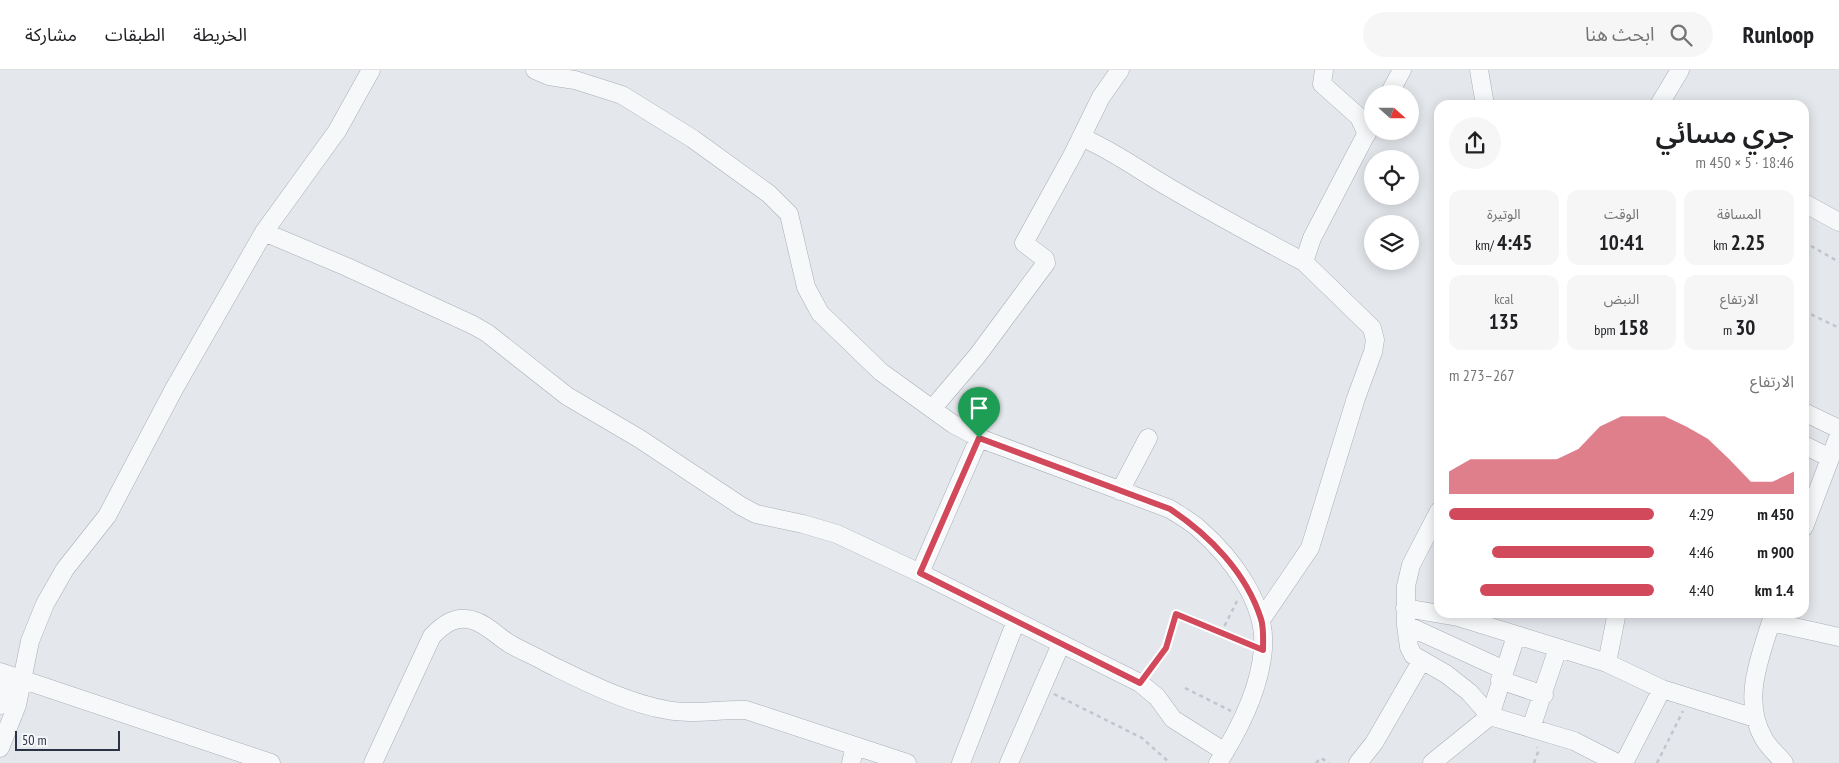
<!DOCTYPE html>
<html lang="ar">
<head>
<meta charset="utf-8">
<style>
  body { margin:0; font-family:"PT Sans Narrow","Noto Sans Arabic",sans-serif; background:#f6f6f6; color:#202124; direction:rtl; height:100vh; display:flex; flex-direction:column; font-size:19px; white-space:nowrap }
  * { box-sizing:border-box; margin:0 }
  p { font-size:16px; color:#757577 }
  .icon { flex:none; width:28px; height:28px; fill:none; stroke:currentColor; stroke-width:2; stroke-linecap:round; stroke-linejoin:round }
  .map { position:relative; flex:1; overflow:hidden; direction:ltr }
  .details { position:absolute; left:1434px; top:30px; width:375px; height:518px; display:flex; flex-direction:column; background:#fff; border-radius:15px; box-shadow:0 2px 12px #0003; direction:rtl }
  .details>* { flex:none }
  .needle { width:32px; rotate:111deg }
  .tools { position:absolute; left:1364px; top:15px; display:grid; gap:10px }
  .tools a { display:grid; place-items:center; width:55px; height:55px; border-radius:50%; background:#fff; box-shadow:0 2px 12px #0003; font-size:25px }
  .scale { position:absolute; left:15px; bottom:12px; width:105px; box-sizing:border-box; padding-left:5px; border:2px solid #2b3445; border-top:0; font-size:14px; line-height:18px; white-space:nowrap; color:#2b3445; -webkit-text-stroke:4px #f4f6f9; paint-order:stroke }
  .pin { position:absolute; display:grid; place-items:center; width:42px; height:42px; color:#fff; margin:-51px -21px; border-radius:50% 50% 50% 0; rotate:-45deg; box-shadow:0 0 5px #0007 }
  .pin .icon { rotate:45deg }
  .round { display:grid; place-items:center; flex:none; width:52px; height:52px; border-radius:26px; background:#f6f6f6 }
  .overview { display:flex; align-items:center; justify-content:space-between; height:85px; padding:0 15px }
  h1 { font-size:28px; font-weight:600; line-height:38px }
  .metrics { display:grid; grid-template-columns:repeat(3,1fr); gap:8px; height:85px; padding:5px 15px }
  .metrics div { display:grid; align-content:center; border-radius:12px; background:#f6f6f6; text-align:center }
  .metrics b { font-size:21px; font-weight:600 }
  .metrics small { font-size:14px; font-weight:400 }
  .metrics p { font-size:14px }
  .chart { height:140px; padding:10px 15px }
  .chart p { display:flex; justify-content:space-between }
  .chart svg { width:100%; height:90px; margin-top:5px; fill:#d1495b; opacity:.7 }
  ul { padding:0 15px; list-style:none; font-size:16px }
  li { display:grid; grid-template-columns:80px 60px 1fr; align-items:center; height:38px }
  li i { height:12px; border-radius:6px; background:#d1495b }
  header { display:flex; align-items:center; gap:30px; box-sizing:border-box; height:70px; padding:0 25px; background:#fff; border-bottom:1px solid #e0e0e0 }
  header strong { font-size:24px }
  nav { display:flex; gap:28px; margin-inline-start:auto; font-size:18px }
  .search { width:350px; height:45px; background:#f6f6f6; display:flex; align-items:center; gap:12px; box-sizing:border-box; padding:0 18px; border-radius:28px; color:#757577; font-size:19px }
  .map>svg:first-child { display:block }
</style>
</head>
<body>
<header>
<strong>Runloop</strong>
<div class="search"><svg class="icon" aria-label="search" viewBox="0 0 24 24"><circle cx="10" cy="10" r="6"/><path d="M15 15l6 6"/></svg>ابحث هنا</div>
<nav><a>الخريطة</a><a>الطبقات</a><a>مشاركة</a></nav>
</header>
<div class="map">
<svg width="1839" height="693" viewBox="0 0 1839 693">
  <rect width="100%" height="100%" fill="#e4e7ec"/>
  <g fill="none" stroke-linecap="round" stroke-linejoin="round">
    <defs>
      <path id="minor" d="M535 0 549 6 575 10 622 25 693 69 769 124 789 144 806 217 820 243 881 302 953 354 979 368 1170 439C1179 445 1190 451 1198 458 1231 487 1267 533 1263 579 1260 619 1239 660 1218 693
        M1324 0 1322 14 1359 47 1367 64
        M1479 0 1485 35
        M1389 24 1402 0
        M1659 35 1680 0
        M1081 67C1114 81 1140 101 1170 118 1214 144 1259 168 1304 192
        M1804 133 1839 152
        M264 162 347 197 473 255 487 263 567 326 640 369 741 436 756 444 803 454 837 464 920 503 1140 613 1157 627 1173 649 1225 682
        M932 339 977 286 1046 193 1045 189 1024 173 1073 84 1101 27 1120 0
        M1804 342 1839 359
        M1804 375 1830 388
        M1120 421 1148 368
        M1439 441 1411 495 1406 516V555L1409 577 1413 585 1446 604 1469 622 1490 646 1574 671 1617 693
        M1804 457 1839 365
        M920 503 979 368
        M1405 538 1458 547 1607 593 1662 619 1755 648
        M1774 542C1762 583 1740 629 1764 669 1769 678 1778 685 1784 693
        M1261 550 1310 478 1356 328 1373 282 1375 270 1372 258 1304 192 1312 168 1372 53
        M1771 552 1839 567
        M1406 555 1504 600
        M1607 593 1617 542
        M0 602 271 693
        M1500 610 1544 625
        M0 635 10 607
        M1531 658 1558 578
        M0 678 17 635 30 571 45 534 65 499 107 446 174 319 264 162 337 61 371 0
        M373 693 432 566C443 555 455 545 472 550 487 554 497 566 510 574 522 581 535 586 547 593 584 611 626 633 667 640 693 645 720 639 746 640L907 693
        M851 693 855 676
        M961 693 1016 551
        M1009 693 1061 574
        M1358 693 1374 673 1422 590
        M1432 693 1490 646 1516 566
        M1624 693 1662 619"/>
    </defs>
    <use href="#minor" stroke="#a9aeb7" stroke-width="19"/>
    <path stroke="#c2c5cb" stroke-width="2.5" stroke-dasharray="4 4" stroke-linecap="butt" d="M1804 172 1839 192
      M1804 241 1839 258
      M1221 563 1237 531
      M1148 602 1166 577 1176 544 1247 573
      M1185 618 1231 641
      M1054 624 1142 668 1170 693
      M1316 693 1321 688 1329 693
      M1534 693 1538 682 1537 677
      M1657 693 1683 641"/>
    <use href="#minor" stroke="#f7f8fa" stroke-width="18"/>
  </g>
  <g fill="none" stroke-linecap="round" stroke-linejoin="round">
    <defs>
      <path id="route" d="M979 368 1170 439C1209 465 1246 502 1261 549 1264 558 1263 570 1263 580L1176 544 1166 578 1140 613 920 503Z"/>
    </defs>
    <use href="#route" stroke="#fff" stroke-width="10"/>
    <use href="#route" stroke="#d1495b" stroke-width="6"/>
  </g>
</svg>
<div class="tools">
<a><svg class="needle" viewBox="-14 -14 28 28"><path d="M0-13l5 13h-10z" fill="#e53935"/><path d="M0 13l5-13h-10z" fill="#757577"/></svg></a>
<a><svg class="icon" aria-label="locate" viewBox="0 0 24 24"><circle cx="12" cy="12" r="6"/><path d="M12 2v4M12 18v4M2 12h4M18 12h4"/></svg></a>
<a><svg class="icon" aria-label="layers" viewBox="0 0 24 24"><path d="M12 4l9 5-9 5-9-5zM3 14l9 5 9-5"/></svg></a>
</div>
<div class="scale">50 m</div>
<div class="pin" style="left:979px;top:368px;background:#1e9e55"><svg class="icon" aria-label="arrive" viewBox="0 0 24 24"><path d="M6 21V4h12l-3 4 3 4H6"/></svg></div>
<section class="details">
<div class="overview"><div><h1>جري مسائي</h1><p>18:46 · 5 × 450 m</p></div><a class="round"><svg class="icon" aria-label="share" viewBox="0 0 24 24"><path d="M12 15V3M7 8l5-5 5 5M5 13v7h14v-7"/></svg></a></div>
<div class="metrics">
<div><p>المسافة</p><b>2.25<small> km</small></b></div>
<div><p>الوقت</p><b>10:41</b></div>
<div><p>الوتيرة</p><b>4:45<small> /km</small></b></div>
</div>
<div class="metrics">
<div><p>الارتفاع</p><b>30<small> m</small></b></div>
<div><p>النبض</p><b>158<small> bpm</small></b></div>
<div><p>kcal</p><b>135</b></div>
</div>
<div class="chart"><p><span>الارتفاع</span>267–273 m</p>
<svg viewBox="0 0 160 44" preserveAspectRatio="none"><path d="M0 44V33L10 27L20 27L30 27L40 27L50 27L60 22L70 11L80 6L90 6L100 6L110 11L120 17L130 27L140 38L150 38L160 33V44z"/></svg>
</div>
<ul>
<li><b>450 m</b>4:29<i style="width:100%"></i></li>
<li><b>900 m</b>4:46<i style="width:79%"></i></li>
<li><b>1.4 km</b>4:40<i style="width:85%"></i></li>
</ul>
</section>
</div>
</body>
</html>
